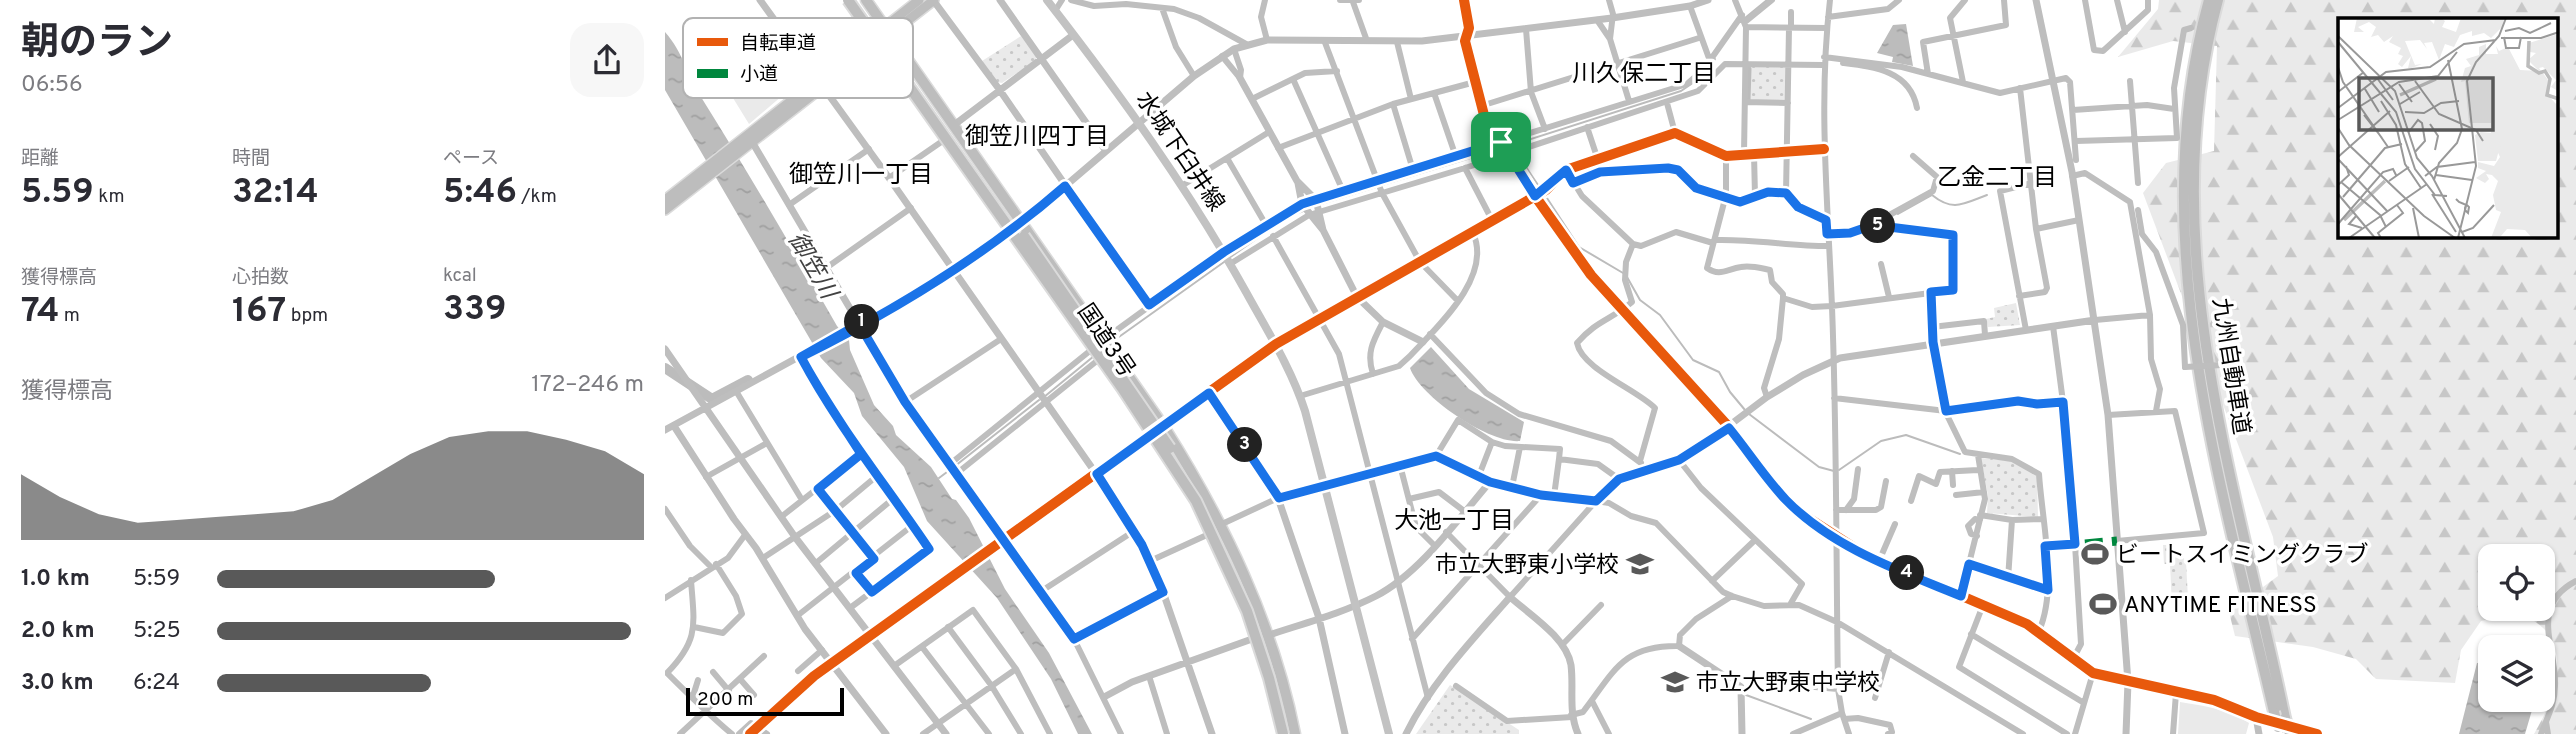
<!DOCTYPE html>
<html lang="ja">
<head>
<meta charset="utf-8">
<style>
  body { margin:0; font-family:Overpass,"Noto Sans JP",sans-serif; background:#f7f7f7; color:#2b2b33; height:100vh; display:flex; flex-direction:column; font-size:26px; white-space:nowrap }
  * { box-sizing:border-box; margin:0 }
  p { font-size:23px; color:#7c7c81 }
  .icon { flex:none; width:38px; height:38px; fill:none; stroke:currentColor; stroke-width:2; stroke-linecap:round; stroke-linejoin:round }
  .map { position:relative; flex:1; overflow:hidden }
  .sheet { display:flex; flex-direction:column; background:#fff; width:665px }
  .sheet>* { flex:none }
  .fabs { position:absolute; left:1813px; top:544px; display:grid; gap:14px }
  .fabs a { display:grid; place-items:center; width:77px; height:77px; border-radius:14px; background:#fff; box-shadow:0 2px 5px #0004; font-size:35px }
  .scale { position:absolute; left:21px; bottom:18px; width:158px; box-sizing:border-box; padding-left:7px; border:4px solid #000; border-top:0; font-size:19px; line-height:24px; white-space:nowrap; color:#000; -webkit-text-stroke:5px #fff; paint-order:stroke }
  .pin { position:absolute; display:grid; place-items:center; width:60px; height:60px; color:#fff; margin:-30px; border-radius:14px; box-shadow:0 4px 10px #0006 }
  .km { position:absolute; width:35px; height:35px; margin:-18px; border-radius:50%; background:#222; color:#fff; font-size:19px; line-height:35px; text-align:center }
  .round { display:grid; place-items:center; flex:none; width:74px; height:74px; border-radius:21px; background:#f7f7f7 }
  .head { display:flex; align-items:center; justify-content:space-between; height:119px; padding:0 21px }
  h1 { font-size:38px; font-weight:700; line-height:52px }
  .stats { display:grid; grid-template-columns:repeat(3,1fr); gap:10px; height:119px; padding:7px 21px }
  .stats div { display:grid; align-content:center }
  .stats b { font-size:35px; font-weight:700 }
  .stats small { font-size:19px; font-weight:400 }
  .stats p { font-size:19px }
  .chart { height:196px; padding:14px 21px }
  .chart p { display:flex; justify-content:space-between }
  .chart svg { width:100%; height:126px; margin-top:7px; fill:#595959; opacity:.7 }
  ul { padding:0 21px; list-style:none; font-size:23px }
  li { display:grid; grid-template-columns:112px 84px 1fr; align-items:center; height:52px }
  li i { height:18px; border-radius:9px; background:#595959 }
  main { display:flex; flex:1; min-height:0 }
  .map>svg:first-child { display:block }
</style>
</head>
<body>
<main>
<section class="sheet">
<div class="head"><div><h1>朝のラン</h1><p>06:56</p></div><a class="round"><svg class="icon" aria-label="share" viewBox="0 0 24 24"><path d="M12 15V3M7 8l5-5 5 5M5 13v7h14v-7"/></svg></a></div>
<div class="stats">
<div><p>距離</p><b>5.59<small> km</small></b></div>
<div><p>時間</p><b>32:14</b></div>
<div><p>ペース</p><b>5:46<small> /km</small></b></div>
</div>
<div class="stats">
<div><p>獲得標高</p><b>74<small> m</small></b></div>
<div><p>心拍数</p><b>167<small> bpm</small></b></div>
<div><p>kcal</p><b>339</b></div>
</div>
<div class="chart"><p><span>獲得標高</span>172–246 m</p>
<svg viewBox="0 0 160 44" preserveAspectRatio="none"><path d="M0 44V21L10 29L20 35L30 38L40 37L50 36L60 35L70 34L80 30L90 22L100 14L110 8L120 6L130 6L140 9L150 13L160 21V44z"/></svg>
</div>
<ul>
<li><b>1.0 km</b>5:59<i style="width:65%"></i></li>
<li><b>2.0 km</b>5:25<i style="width:97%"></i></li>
<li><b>3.0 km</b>6:24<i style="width:50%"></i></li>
</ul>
</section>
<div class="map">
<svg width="1911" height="734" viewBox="0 0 1911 734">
  <defs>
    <pattern id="forest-firs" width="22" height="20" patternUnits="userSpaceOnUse" patternTransform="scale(1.75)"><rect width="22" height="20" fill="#eaeaea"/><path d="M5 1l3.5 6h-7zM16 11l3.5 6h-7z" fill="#c7c7c7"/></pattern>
    <pattern id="park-dots" width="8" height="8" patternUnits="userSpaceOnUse" patternTransform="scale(1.75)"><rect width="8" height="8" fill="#eaeaea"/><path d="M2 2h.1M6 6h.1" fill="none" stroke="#c7c7c7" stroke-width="1.8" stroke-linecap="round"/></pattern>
    <pattern id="water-ripples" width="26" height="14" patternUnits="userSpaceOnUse" patternTransform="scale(1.75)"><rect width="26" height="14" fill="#bcbcbc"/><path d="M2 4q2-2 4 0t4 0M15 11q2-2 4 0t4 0" fill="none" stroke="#a0a0a0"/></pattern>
  </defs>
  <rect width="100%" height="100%" fill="#fff"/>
  <path fill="url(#forest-firs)" fill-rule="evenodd" d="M1494 0H1911V734H1869C1885 707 1902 667 1885 636 1880 627 1864 618 1856 611L1816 621 1796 650 1790 683 1711 679 1691 659 1648 647 1570 636 1564 612 1613 576 1608 537 1478 193 1501 163 1549 151 1552 46 1508 41 1453 57 1493 9ZM1675 19H1892V236H1675ZM1825 556H1878V609H1825Z"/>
  <path fill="url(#park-dots)" d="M356 36 371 56V60L337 83 332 82 317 61Z
    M1082 64H1124L1123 103 1080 102Z
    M1351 303 1355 325 1323 327 1321 319 1330 317 1329 308Z
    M1316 458 1347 461 1372 475 1373 517 1322 513 1323 496Z
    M1498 545H1506L1508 553H1514L1521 561 1523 599 1515 602V605L1507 606 1505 564H1499Z
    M785 685 854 730V734H751Z"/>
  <path fill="#eaeaea" d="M74 19 78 20 115 70 121 68 131 84 84 124 36 46Z
    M1515 702C1539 706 1564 709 1584 723L1581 734H1513Z"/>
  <path fill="url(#water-ripples)" d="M1241 24 1248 66 1227 62 1228 57 1212 53 1228 25Z
    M0 32C18 52 22 75 36 97 83 172 128 249 172 326L184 340 185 350 209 405 228 426 231 435 266 467 287 499 291 500 304 518 340 589 384 653 427 734H413L386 679 332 598 262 521 239 467 197 416 189 393 156 358 0 90Z
    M766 347 804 389 859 422 855 441C825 444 755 397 745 368Z
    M1825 662V700H1870L1860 734H1794L1812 663Z"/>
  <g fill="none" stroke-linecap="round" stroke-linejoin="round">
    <path stroke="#bcbcbc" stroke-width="2" d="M1080 18 1102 0
      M844 146 1016 91 1041 74 1050 59
      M853 155 875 188
      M717 185 838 148
      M878 192 914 247 958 273
      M656 204 711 187
      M1233 214 1267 195C1288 212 1298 204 1322 195
      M1191 234 1198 233
      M564 258 621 218 638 211
      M962 277 975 300 995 315 1028 360 1054 372 1065 392 1080 410
      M444 344 559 262
      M379 397 429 356
      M1084 414 1154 467 1169 471
      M290 466 374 400
      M1174 470 1216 441 1241 435 1295 454
      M274 478 286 469
      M1081 695 1146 719"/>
    <path stroke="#bcbcbc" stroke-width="5" d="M1083 100 1084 69"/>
    <path stroke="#bcbcbc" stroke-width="10" d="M0 368 47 399 83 380"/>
    <defs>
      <path id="primary" d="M0 200 254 0
        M0 210 269 0"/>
      <path id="trunk" d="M201 0 499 427C559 522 608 623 630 734"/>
      <path id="motorway" d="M1544 0C1478 235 1556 482 1609 712
        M1553 0C1487 242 1571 482 1620 718"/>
    </defs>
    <use href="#primary" stroke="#dbdbdb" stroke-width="12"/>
    <use href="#trunk" stroke="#dbdbdb" stroke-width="13"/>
    <use href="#motorway" stroke="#dbdbdb" stroke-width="14"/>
    <path stroke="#bebebe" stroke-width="6" d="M406 0 429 6 461 4 509 9 534 18 581 44
      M600 0 596 17 602 40
      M675 0H694
      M799 0 804 28 801 36
      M944 0 948 14 945 39 964 101
      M1070 0 1081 27 1079 154
      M1165 0C1153 103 1163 204 1167 307 1172 434 1171 562 1173 689L1177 713 1184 734
      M1420 0 1429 50 1438 51 1483 10V0
      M1452 0 1460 32
      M688 2 702 41
      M1025 6 1045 61
      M497 8 511 47 529 76
      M390 11 397 0
      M1126 12V28
      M1163 17 1223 9 1234 0
      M932 20 945 39
      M1080 22 1107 0
      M1081 27 1162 28
      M861 29 866 92 880 129
      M659 40 717 193 755 262 792 300
      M732 42 746 99
      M569 49 576 70 575 78
      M557 56 575 78
      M1159 57 1237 67 1335 93 1401 78 1405 82 1411 160
      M1178 63C1210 67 1245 71 1252 108
      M1263 74 1258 42 1341 25 1339 0
      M628 79 678 191
      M1465 81 1473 183
      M1298 82 1285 18 1300 0
      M769 93 791 157
      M587 99 640 73 672 71
      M1080 102 1123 103
      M1002 103 1010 133
      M728 104 748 170
      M816 106 1034 38
      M1408 110 1482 105 1509 109
      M922 127 932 157
      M1411 141 1512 138 1509 88 1519 30 1526 28
      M613 148 728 104 810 82
      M1089 154 1090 196
      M1061 156V195L1042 268C1055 277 1062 269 1076 267 1086 265 1095 268 1105 270L1107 282 1118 294V298L1147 307 1167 306 1288 290V235L1208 225
      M562 158 601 225
      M800 168 827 220
      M901 170 917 196 968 244 976 246 1011 232 1048 243
      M1407 176 1420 173 1465 202 1485 315 1486 359 1495 389 1491 411
      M224 178 279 140
      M908 183 935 172 1003 168 1013 170 1031 188 1075 202 1115 191C1133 198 1140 217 1161 220
      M518 185 604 132
      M1121 193 1124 28
      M870 196 901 170 1010 133 1061 156 1159 149
      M124 205 204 149
      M1473 210 1477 234 1491 252 1518 325 1520 367
      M1371 229 1414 220
      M1162 234 1199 229 1268 191 1272 177 1248 156
      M608 236 674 354 763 698
      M1051 240C1089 239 1125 246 1163 246
      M968 244 961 262 960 280 967 302C946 320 932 320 912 343 917 369 971 389 990 408L975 461
      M565 264 644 215 800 168 1033 91 1060 64 1158 65
      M1216 264 1224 297
      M161 268 246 208
      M1266 292 1268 342 1278 407 1300 452 1347 459 1374 474C1377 521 1393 588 1374 631
      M1354 296 1380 292 1382 288 1371 229 1355 88
      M1430 320 1485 315
      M1388 326 1398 402 1410 544 1416 644 1408 659
      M1267 327 1319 321 1320 335
      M1361 330 1335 191 1367 183
      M765 334 821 393 854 414 946 441 976 463
      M438 340 559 252 637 204 1022 84 1039 69 1077 15
      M136 357 160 402 264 549 185 608
      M433 360 291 474 409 639 456 734
      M708 374C701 353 708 341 718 322
      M71 391 137 500
      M635 396 734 366 745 356C772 327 828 277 808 233
      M1102 397 1099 388 1114 339 1118 298
      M1169 398 1281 411 1353 401 1372 404 1398 402
      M240 402 336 339
      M1443 415 1510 411 1539 533 1452 541
      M771 456 793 420 827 442 840 446 895 449 894 459 933 464 954 479
      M1014 460 1036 488 1137 584 1126 603
      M285 464 426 350
      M735 465 751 527 769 545
      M1287 471 1288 485
      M41 477 102 443
      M813 478 827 442
      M847 487 855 447
      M153 489 209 559
      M1291 495 1319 492
      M889 496 894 459
      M744 499 774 492 799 511
      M1246 501 1254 476 1271 484 1275 472 1313 470
      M0 509 25 546 46 567
      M1171 510H1211L1216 507 1221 481
      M1181 510 1189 499 1193 469
      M1315 515 1347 520 1377 519
      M116 517 196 454
      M557 524 613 498 658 484
      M781 532 845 597 931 501 944 503 966 516 991 523 1058 592 1067 596 1099 606 1134 605 1172 622 1358 734
      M1312 536 1306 534 1303 526 1310 519 1315 520
      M1380 546 1410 544
      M98 558 171 510 213 475
      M485 561 544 534
      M1214 561 1230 524
      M151 563 229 498
      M1304 564 1383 591
      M192 573 207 592
      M1343 579 1347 520
      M26 580C29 624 35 639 2 673 23 694 44 715 67 734
      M1047 581 1090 540
      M375 592 469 531
      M1296 596 1320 499 1313 455
      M0 598 63 558 80 535
      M1318 605 1294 667 1402 734
      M132 616 248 525
      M29 627 58 633 77 614 71 596 51 564
      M283 627 326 685 356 734
      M1306 634 1419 703
      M409 639 498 592
      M747 639 876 495
      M897 645 936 605
      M257 647 324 734
      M229 666 308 610 351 669 385 734
      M133 671 157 650
      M48 672 64 691
      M484 676 502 734
      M75 679 89 695
      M791 686 842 721 907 717
      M1150 687 1173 689
      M28 696 33 680
      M1210 698 1224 652
      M927 701 944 734
      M906 715 918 712C949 672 957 645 1014 646L1015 635 1031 619 1067 596
      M1179 719 1193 718 1225 725 1227 732 1223 734
      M1881 722 1883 734
      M15 734 99 656
      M74 734 86 723 102 734
      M258 734 351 669
      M1128 734 1177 713
      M1410 734 1428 673
      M1508 734 1511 693
      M1876 734C1882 718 1890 704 1890 686 1892 648 1863 606 1911 581"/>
    <path stroke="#bebebe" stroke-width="7" d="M95 0 224 178 460 515 498 592 547 734
      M268 0 334 89 483 305
      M335 0 441 151
      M1371 0 1407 172 1443 415 1463 682 1461 734
      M801 36 800 41 819 115 912 258 1064 427 1108 486 1137 514 1199 554 1362 624 1428 673 1549 700 1591 717 1652 734
      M575 78 632 181 651 200 658 230 692 297 718 322 758 342
      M289 125 408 35
      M86 140 240 402 291 474
      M633 183 637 204 658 230
      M0 349 130 537 281 734
      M544 393 613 498 654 618 680 734
      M9 426 69 519 91 548 140 629 221 734
      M0 430 289 272 357 223 529 76 569 49 602 40 757 41 947 18 1025 6 1043 0
      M658 484 771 456 825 482 876 495 931 501 965 474 1009 462 1033 449 1102 397 1138 375 1175 358 1430 320
      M604 635C640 623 678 613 711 596 755 573 793 519 825 482
      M1014 646 1076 687 1077 734
      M439 697 467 682 587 639
      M1591 717 1594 734
      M85 734 149 676 611 344 870 196
      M741 734C766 683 808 639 845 597 865 615 901 637 906 665 909 689 903 711 913 734"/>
    <path stroke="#c2c2c2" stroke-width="8" d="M382 0C455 94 523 188 581 292 603 332 626 368 640 411L724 734"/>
    <use href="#primary" stroke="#bdbdbd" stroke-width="9"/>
    <use href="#trunk" stroke="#bdbdbd" stroke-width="10"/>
    <use href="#motorway" stroke="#bdbdbd" stroke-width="10"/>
    <defs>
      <path id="motorway-bridge" d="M183 0 457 388 531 501 582 611 604 678 618 734
        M359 236 505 448
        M1609 712 1613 727
        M1620 718 1624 731"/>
    </defs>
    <use href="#motorway-bridge" stroke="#dbdbdb" stroke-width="14" stroke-linecap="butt"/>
    <path stroke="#bebebe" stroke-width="6" d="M1520 367 1557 365"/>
    <use href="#motorway-bridge" stroke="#bdbdbd" stroke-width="10"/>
    <path stroke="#00873e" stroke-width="9" stroke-dasharray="18 9" stroke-linecap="butt" d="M1420 544 1452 541"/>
    <defs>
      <path id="cycleway" d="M799 0 804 28 800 41 819 115 870 196 926 275 1064 427 1108 486 1137 514 1199 554 1362 624 1428 673 1549 700 1591 717 1652 734
        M85 734 149 676 611 344 881 190 901 170 1010 133 1061 156 1159 149"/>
    </defs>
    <use href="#cycleway" stroke="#fff" stroke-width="15"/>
    <use href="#cycleway" stroke="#e8590c" stroke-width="10"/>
  </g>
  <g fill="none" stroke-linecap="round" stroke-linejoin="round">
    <defs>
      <path id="route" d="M836 142 637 204 559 252 484 305 400 186C321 255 231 310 136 357 172 425 221 485 264 549L207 592 191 573 209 559 153 489 196 454C175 421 154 391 136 357L194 324 240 402 409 639 498 592 477 545 432 474 544 393 614 498 771 456 825 482 876 495 931 501 954 479 1014 460 1064 428C1083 451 1100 478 1121 500 1168 548 1235 571 1296 596L1304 564 1383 590 1380 546 1410 544 1398 402 1372 404 1353 401 1281 411 1268 342 1266 292 1288 290V235L1208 225 1185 233 1162 234 1161 220 1133 207 1121 193 1103 192 1075 202 1031 188 1013 170 1003 168 935 172 908 183 901 170 870 196 836 142"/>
    </defs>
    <use href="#route" stroke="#fff" stroke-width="14"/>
    <use href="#route" stroke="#1a73e8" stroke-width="9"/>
  </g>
  <defs>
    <symbol id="stadium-bare" viewBox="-9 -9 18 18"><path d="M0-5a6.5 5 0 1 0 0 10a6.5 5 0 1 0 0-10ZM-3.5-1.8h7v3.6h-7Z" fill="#595959" stroke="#fff" stroke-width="2.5" paint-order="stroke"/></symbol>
    <symbol id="school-bare" viewBox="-9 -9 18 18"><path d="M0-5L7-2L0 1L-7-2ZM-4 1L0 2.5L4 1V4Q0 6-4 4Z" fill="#595959" stroke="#fff" stroke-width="2.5" paint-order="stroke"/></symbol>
  </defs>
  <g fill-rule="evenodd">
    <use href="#stadium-bare" x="1411" y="535" width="38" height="38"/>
    <use href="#school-bare" x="956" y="545" width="38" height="38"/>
    <use href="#stadium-bare" x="1419" y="585" width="38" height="38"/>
    <use href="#school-bare" x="991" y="663" width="38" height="38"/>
  </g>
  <g text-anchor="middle" stroke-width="7" stroke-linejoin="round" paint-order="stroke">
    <g font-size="23" fill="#000" stroke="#fff">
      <text transform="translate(516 151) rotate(56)" y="8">水城下臼井線</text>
      <text transform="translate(442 340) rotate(56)" y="8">国道3号</text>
      <text transform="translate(1567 366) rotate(81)" y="8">九州自動車道</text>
    </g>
    <g font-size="23" fill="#000" stroke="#fff" text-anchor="start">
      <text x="1451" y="562">ビートスイミングクラブ</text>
      <text x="954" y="572" text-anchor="end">市立大野東小学校</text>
      <text x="1459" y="612">ANYTIME FITNESS</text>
      <text x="1031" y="690">市立大野東中学校</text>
    </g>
    <g font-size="24" fill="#000" stroke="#fff">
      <text x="979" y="81">川久保二丁目</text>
      <text x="372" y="144">御笠川四丁目</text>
      <text x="196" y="182">御笠川一丁目</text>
      <text x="1332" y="185">乙金二丁目</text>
      <text x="789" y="528">大池一丁目</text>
    </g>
    <g font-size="24" font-style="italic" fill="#414141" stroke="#fff">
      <text transform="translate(148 265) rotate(60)" y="8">御笠川</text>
    </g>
  </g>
  <g transform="translate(1673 18)">
    <rect width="220" height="220" fill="#fff"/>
    <path d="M19 0H90L96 6 97 0H103L107 3 104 9 118 14 123 0H166L165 8 153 20 146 15 134 18V13L122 17 116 29 107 26 101 42 94 24 86 25 89 31 82 22 67 23 77 47 84 46 74 50H70L73 38 64 49 60 46 65 38 60 36 63 30 51 24 55 18 46 24 40 17 33 19 38 9 31 4 20 9 26 14H16ZM220 16V73L213 69 218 62 205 49 201 50 210 62 209 76 218 86 220 78V220H194L187 212 169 211 163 218 153 220 163 194 158 192 155 177 160 163 154 157 148 156 151 161 147 165 138 160 148 153 140 150V144L156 148 162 139 153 120V105H131L127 63 123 64 127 50 133 48 128 41 141 37V29L148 26V36H160L158 28 161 33 170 29 182 52 201 53 190 42 198 35 192 34 191 25Z" fill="#eaeaea"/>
    <path d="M143 114 153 115 157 124 163 125 158 143H140L137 117Z" fill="#eaeaea"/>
    <path fill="none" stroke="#bcbcbc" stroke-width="3.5" d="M191 23 190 48 201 55 207 53 212 61 209 77 221 81M62 77 98 61M6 202 47 163"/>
    <path fill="none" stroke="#999" stroke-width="2" d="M167 13 181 10 192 15 213 5M0 18 57 73 79 140 94 158 127 220M166 19 168 30H181L183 19M163 20H203L221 14M0 24 58 94 77 151 97 177 109 178M0 49 5 64 50 129M39 60 55 82M77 63 101 96 138 112 145 123M61 66 74 84M27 71 41 94M0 74 26 54M43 83 58 107 67 146 83 170M62 86 82 74M0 90 48 54 92 49 126 26 158 22M67 94 86 95 103 85 121 83M26 97 44 120M0 102 61 64 100 58 119 34M92 106 100 118 97 132M0 110 11 127 86 198 117 220M70 115 80 102 84 105 87 123 77 134M0 139 52 93M0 141 50 194M98 157 134 162M87 158 99 149 137 144M96 162 101 145 119 125 124 111 110 42M51 163 71 149M3 164 42 197 48 209M0 167 11 157 8 148M0 176 37 220M94 176 118 214M5 179 47 130 64 126M118 181 121 184 126 186 129 187 131 189 130 195 127 192V190L128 187V186M75 190 81 220M19 197 11 206 24 210M0 206 45 154 55 151 58 157M124 214 135 210 156 187M11 220 89 166M43 220 40 215 65 195 59 187M120 220 138 148 129 63 138 44 161 18 168 0"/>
    <path fill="#595959" fill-opacity="0.15" stroke="#595959" stroke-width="3.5" d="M21 60H155V112H21Z"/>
    <rect width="220" height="220" fill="none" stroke="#000" stroke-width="3.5"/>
  </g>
  <rect x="18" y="18" width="230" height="80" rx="10" fill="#fff" stroke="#b2b2b2" stroke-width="2"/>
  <rect x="32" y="38" width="31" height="8" fill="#e8590c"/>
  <rect x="32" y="69" width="31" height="9" fill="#00873e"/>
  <g font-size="19" fill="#000">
    <text x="75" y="49">自転車道</text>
    <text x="75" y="80">小道</text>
  </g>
</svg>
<div class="fabs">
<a><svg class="icon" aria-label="locate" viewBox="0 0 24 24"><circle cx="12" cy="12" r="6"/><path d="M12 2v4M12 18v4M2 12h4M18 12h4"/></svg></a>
<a><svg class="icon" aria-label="layers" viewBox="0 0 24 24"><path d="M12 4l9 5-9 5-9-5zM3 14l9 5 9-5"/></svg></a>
</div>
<div class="scale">200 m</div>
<div class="pin" style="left:836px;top:142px;background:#1e9e55"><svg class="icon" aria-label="arrive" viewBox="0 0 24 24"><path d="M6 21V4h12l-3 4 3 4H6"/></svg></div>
<b class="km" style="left:197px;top:322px">1</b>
<b class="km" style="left:580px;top:445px">3</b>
<b class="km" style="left:1242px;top:573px">4</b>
<b class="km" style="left:1213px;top:226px">5</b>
</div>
</main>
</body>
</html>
